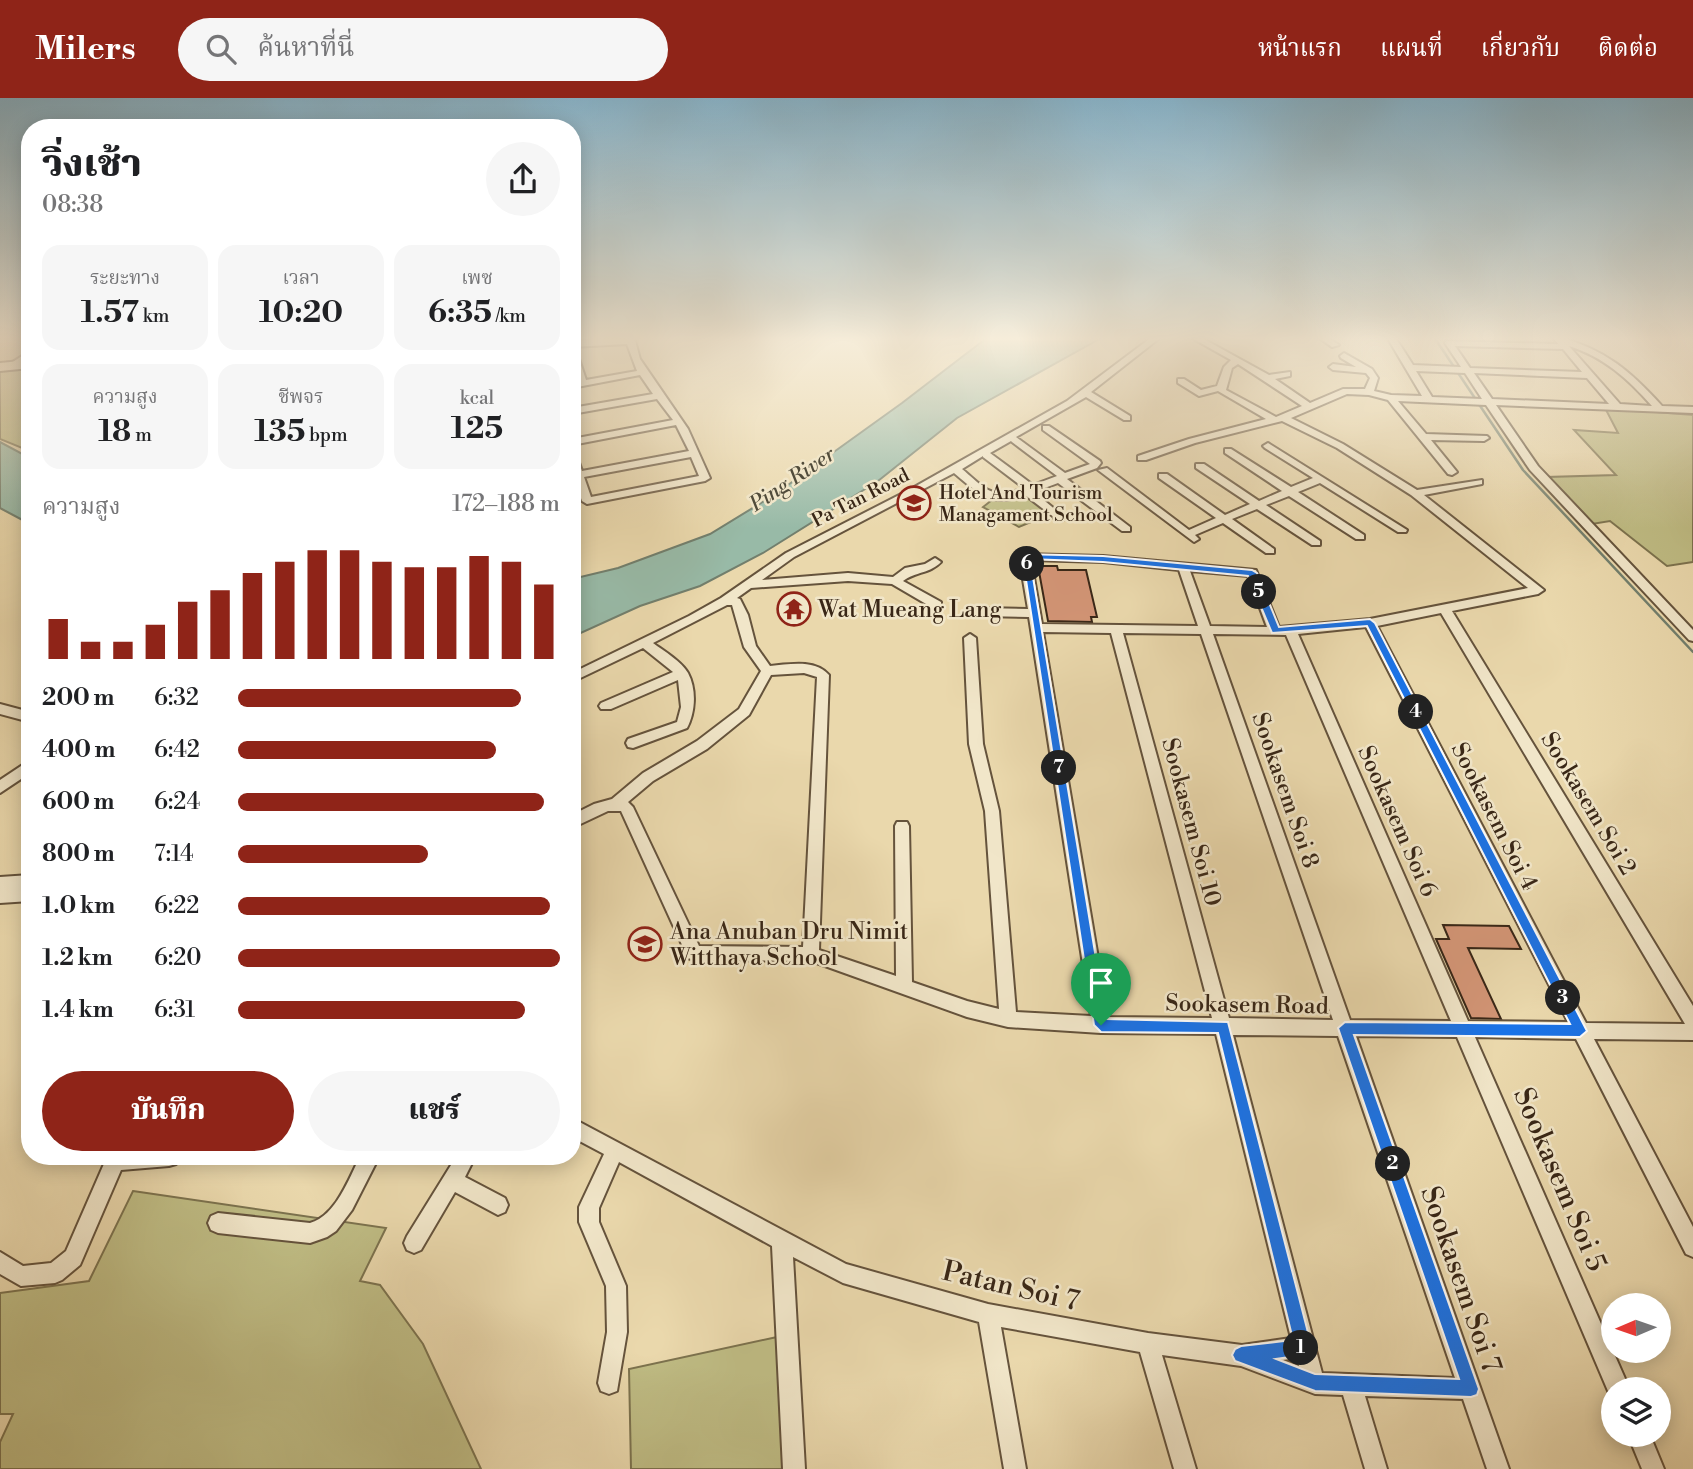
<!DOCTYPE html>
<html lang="th">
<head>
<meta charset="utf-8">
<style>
  body { margin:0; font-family:"Libre Bodoni","Noto Serif Thai",serif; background:#f6f6f6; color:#202124; height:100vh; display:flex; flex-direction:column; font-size:26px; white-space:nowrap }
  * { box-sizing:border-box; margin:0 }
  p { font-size:23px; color:#757577 }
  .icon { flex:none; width:38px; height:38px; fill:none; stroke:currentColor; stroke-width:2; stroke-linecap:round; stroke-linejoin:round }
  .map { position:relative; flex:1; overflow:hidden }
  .panel { position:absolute; left:21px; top:21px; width:560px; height:1046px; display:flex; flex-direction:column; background:#fff; border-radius:28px; box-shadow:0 4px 18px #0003 }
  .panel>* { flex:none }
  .needle { width:46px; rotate:268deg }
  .fabs { position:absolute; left:1601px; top:1195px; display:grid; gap:14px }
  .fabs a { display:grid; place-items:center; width:70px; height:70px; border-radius:50%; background:#fff; box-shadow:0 4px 18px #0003; font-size:35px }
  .pin { position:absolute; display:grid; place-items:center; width:60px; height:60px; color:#fff; margin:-72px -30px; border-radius:50% 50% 50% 0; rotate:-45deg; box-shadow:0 0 7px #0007 }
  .pin .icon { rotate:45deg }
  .km { position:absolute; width:35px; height:35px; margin:-18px; border-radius:50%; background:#222; color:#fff; font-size:19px; line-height:35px; text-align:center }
  .round { display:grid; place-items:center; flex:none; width:74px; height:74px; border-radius:37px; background:#f6f6f6 }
  .overview { display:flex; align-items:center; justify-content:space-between; height:119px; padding:0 21px }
  h1 { font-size:38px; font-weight:800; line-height:52px }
  .metrics { display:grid; grid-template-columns:repeat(3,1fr); gap:10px; height:119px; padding:7px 21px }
  .metrics div { display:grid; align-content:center; border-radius:18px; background:#f6f6f6; text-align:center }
  .metrics b { font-size:30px; font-weight:800 }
  .metrics small { font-size:19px; font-weight:400 }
  .metrics p { font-size:19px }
  .chart { height:196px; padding:14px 21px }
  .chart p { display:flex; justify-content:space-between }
  .chart svg { width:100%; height:126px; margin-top:7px; stroke:#8f2418; stroke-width:6 }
  .cta { display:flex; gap:14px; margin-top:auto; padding:14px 21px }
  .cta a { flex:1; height:80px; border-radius:42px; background:#8f2418; color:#fff; font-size:28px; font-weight:800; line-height:80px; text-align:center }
  .cta a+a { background:#f6f6f6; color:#202124 }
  ul { padding:0 21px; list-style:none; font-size:23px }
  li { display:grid; grid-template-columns:112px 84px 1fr; align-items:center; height:52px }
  li i { height:18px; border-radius:9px; background:#8f2418 }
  header { display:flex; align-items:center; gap:42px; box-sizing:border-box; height:98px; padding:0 35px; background:#8f2418; color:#fff }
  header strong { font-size:33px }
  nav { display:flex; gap:38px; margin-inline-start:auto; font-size:24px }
  .search { width:490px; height:63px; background:#f6f6f6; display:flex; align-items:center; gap:18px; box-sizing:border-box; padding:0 24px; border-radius:38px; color:#757577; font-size:26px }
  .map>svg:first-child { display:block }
</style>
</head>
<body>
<header>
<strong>Milers</strong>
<div class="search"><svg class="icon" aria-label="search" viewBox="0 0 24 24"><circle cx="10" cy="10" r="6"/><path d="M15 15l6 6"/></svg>ค้นหาที่นี่</div>
<nav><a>หน้าแรก</a><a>แผนที่</a><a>เกี่ยวกับ</a><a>ติดต่อ</a></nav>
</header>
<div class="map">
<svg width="1693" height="1371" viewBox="0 0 1693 1371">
  <rect width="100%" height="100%" fill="#ead8ac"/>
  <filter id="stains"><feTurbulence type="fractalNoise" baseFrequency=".00286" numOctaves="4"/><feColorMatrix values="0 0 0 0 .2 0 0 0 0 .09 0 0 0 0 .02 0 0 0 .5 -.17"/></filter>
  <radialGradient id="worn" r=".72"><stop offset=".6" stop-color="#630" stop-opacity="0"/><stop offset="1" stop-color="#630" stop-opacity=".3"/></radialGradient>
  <path fill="#bfbc84" stroke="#7c724e" stroke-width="2" d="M30 271V345L22 350 0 341V273Z
    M1605 310 1693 317V464L1667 468 1610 423 1592 426 1547 379 1616 377 1574 332 1618 335Z
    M1025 397 1055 421 1043 419 1019 429 983 409 992 402 1006 403Z
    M133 1093 386 1130 360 1183 380 1187 423 1246 481 1371H0V1344L13 1316H0V1195L89 1183Z
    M777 1239 786 1371H631L629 1271Z"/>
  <path fill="#98baa7" stroke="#727f6d" stroke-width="2" d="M1103 239 957 320 878 383 763 455 700 488 640 508 572 539V481L618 470 710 436 774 397 902 305 988 239Z
    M0 344 30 360V426L0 410Z"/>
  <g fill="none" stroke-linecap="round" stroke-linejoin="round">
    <path stroke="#727f6d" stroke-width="2.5" d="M1434 239 1523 372 1693 554"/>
  </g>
  <path fill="#d39576" stroke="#392717" stroke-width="2" d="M1038 468H1057L1058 472H1086L1097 519H1091L1092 524 1048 523Z
    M799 499 804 522 789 524 784 501Z
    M1443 827 1509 828 1521 851 1468 850 1501 921 1471 920 1436 841H1449Z"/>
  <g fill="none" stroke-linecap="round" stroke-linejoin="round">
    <defs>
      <path id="street" d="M626 239H634L640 261 688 331 710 380 705 383 587 406 582 403 572 375V356L577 359 582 373 689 353 676 327 572 347V341L673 322 657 301 572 316V310L653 296 640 277 572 290V284L577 283 572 267V249L576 252 586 282 637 273 627 246 572 249V243ZM691 359 699 378 591 399 584 379Z
        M1152 239H1161L1091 294 1130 318V322H1124L1086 299 1016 339 1065 375 1090 366 1043 332V328H1049L1100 363 1101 365 1097 370 1067 381 1130 429V433H1122L1058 385 1034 394 1063 418V422L1059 423 1025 397C992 410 978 395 954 375L794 459 762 482 848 475 893 479 905 470 925 466 935 460 941 464C931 475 915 474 903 483L941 504V510H933L892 486 848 483 751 490 737 500 740 501 748 517 756 548 770 568C790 566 815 561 829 577L819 852 896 878 895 728 897 724H907L909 728 912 884 967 903 999 911 985 713 969 646 964 540 970 536 976 540 983 646 999 713 1016 914 1091 918 1029 519 981 518 975 514 981 510 1028 511 1019 458 1021 456 1103 458 1256 472 1279 529 1370 521 1528 490 1411 397 1337 350 1282 323 1195 345 1146 362H1138V358L1189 341 1266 321 1218 293 1199 298 1178 285V281H1184L1201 292 1217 288 1224 269 1231 262 1190 239H1200L1269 277 1290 274V278L1275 281 1310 305 1343 291H1365L1370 280 1366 275 1333 272 1329 269 1333 266 1356 269 1341 260 1340 258 1344 255 1372 271 1378 280 1374 293 1391 297 1422 298 1387 239H1395L1413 267 1461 269 1445 245 1446 243 1558 246 1555 242 1559 239C1606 252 1630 273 1662 308L1693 309V315L1496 307 1538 368 1693 532V543L1689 542 1530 372 1486 307 1398 303 1426 336 1487 338 1489 340 1484 343 1431 342 1457 374 1452 377 1448 376 1388 302 1369 297 1347 296 1291 320 1343 346 1417 392 1482 382V386L1424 397 1544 492 1538 496 1452 513 1693 908V942L1594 941 1693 1129V1159L1686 1156 1576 941 1475 939 1630 1292H1614V1300H1611L1457 939 1356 938 1509 1371H1487L1463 1301 1365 1298 1387 1371H1365L1343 1297 1315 1296 1241 1268 1162 1257 1196 1371H1174L1140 1254 1001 1229 1026 1371H1004L979 1224 843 1185 793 1159 805 1371H783L772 1148 619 1064 599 1110V1124L626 1188 627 1234 617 1293 609 1296 601 1293 598 1285 607 1234 606 1188 579 1124V1109L604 1056 572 1039V1020L846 1166 988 1206 1148 1235 1242 1247 1291 1240 1216 936 1101 935 1008 929 967 919 811 863 694 862 688 860 621 713H608L572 730V717L594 706 612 701 643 675 697 643 739 611 761 573 744 549 732 507H727L653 545C664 553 682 564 688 575 697 592 695 615 687 630L633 650 628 649 626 645 628 641 677 624 681 609 678 582 611 611H601L599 608 601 605 673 574 643 550 572 584V575L689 518 721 500 786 455 909 392 1067 303ZM1455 248 1563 251 1582 274 1470 270ZM1569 248C1604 259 1628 281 1652 308L1620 306ZM1238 266 1302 308 1276 319 1226 292 1232 270ZM1416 273 1465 275 1482 301 1432 299ZM1474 275 1587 280 1609 306 1492 301ZM1011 343 1012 344 1057 378 1033 387 990 355ZM983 358V359L1024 390C992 403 986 391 962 371ZM1031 462 1103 464 1179 472 1198 528 1042 526ZM1190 473 1248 478 1267 529 1210 528ZM1441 515 1685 926 1586 925 1377 528ZM1366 529 1568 924 1468 923 1298 536ZM1043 534 1111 535 1212 920 1108 919ZM1123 535 1201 536 1333 922 1229 920ZM1213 536 1286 537 1451 923 1350 922ZM804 575 817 579 803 849 699 848 633 709 628 704 653 683 707 651 749 617 771 577ZM1233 937 1338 938 1455 1280 1322 1275ZM1297 1260 1299 1268 1283 1262Z
        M1318 239H1327L1339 247 1332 249Z
        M30 253V260L17 269H11V265Z
        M1268 345 1407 432 1406 434H1398L1320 385 1298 394 1364 437V441H1356L1289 398 1266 407 1320 443V447H1312L1257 411 1232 421 1274 451V455H1266L1223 425 1195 437 1199 441 1194 444 1098 372 1107 370 1189 432 1216 420 1159 380V376H1167L1225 417 1250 406 1196 370V366H1204L1259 403 1282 393 1225 355V351H1231L1291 389 1313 380 1265 350 1263 348Z
        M0 606 30 614V624L0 616Z
        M30 662V675L0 695V682Z
        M30 777V789L13 791 30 789V803L0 805V779Z
        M107 1059H178L176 1066 169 1068 121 1072 80 1167 62 1182 55 1185 21 1188 0 1176V1154L23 1168 51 1165 66 1153Z
        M360 1059H379L352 1112 336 1133 327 1139 310 1145 218 1135 211 1132 208 1125 211 1118 218 1115 310 1125C336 1118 349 1080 360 1059Z
        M456 1059H475L465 1079 505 1100 508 1107 505 1114 498 1117 455 1094 421 1152 414 1155 407 1152 404 1145 407 1138Z
        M1628 1337H1650L1664 1371H1642Z"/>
      <path id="secondary" d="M30 262V270L0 273V265Z"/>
    </defs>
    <use href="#street" stroke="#65533c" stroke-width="4"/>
    <use href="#secondary" stroke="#392717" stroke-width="4"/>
    <use href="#street" fill="#f1e6c9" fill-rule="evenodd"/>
    <use href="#secondary" fill="#f1e6c9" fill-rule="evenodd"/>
  </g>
  <linearGradient id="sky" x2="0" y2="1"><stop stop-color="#88b6ce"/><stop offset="0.56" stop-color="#f6edda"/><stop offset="1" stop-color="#f6edda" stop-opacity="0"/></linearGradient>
  <rect width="1693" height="430" fill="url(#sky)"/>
  <path fill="#1a73e8" stroke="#fff" stroke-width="2" fill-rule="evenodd" d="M1022 456 1103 458 1252 472 1257 475 1279 529 1370 521 1375 525 1587 933 1580 939 1354 937 1479 1291 1477 1297 1471 1299 1315 1293 1235 1263 1232 1257 1235 1251 1241 1248 1293 1242 1218 935 1101 934 1094 927ZM1030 461 1103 464 1248 478 1272 535 1367 528 1570 926 1345 924 1338 930 1459 1281 1315 1276 1276 1261 1310 1256 1312 1250 1228 924 1106 921Z"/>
  <defs>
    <symbol id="school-ring" viewBox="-11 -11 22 22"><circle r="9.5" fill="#f1e6c9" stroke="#8f2418" stroke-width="1.5"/><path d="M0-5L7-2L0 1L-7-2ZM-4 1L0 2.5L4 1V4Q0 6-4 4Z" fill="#8f2418"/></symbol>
    <symbol id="temple-ring" viewBox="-11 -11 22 22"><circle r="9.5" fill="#f1e6c9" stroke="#8f2418" stroke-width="1.5"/><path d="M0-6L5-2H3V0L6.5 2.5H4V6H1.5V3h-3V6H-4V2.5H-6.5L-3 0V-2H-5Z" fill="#8f2418"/></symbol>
  </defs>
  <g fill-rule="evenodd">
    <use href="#school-ring" x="895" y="386" width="38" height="38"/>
    <use href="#temple-ring" x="775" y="492" width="38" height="38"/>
    <use href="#school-ring" x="626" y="827" width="38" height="38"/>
  </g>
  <g text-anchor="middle" stroke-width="5" stroke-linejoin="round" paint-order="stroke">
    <g font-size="19" fill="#392717" stroke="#f1e6c9" text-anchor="start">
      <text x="939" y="401">Hotel And Tourism<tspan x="939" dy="22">Managament School</tspan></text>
    </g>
    <g font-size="19" fill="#392717" stroke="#f1e6c9">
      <text transform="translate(860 399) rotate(-27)" y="7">Pa Tan Road</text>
    </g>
    <g font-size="21" font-style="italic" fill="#514c3b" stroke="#f1e6c9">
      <text transform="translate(792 381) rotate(-34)" y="7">Ping River</text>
    </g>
    <g font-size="23" fill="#392717" stroke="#f1e6c9" text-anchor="start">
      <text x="818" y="519">Wat Mueang Lang</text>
      <text x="670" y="841">Ana Anuban Dru Nimit<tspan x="670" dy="26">Witthaya School</tspan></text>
    </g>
    <g font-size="23" fill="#392717" stroke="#f1e6c9">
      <text transform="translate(1286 692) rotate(71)" y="8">Sookasem Soi 8</text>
      <text transform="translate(1589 705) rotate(59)" y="8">Sookasem Soi 2</text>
      <text transform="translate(1495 718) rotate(63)" y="8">Sookasem Soi 4</text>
      <text transform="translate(1398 723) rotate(66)" y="8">Sookasem Soi 6</text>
      <text transform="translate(1192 724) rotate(75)" y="8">Sookasem Soi 10</text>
      <text transform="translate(1247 906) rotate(1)" y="8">Sookasem Road</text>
    </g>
    <g font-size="28" fill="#392717" stroke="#f1e6c9">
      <text transform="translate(1561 1081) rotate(67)" y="10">Sookasem Soi 5</text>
      <text transform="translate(1462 1181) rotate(71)" y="10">Sookasem Soi 7</text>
      <text transform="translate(1011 1187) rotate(13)" y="10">Patan Soi 7</text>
    </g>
  </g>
  <rect width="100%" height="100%" filter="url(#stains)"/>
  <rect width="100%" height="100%" fill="url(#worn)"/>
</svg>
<div class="fabs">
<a><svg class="needle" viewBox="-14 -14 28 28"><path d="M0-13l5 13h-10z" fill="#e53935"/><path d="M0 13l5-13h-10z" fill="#757577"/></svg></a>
<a><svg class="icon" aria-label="layers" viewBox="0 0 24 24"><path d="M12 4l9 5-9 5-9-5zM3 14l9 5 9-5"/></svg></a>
</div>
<div class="pin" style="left:1101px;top:927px;background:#1e9e55"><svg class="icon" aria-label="arrive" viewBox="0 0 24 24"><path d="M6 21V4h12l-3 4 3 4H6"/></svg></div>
<b class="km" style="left:1301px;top:1250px">1</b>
<b class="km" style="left:1393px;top:1066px">2</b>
<b class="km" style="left:1563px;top:900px">3</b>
<b class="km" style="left:1416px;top:614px">4</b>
<b class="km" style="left:1259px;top:494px">5</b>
<b class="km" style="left:1027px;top:466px">6</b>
<b class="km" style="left:1059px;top:670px">7</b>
<section class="panel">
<div class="overview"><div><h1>วิ่งเช้า</h1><p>08:38</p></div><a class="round"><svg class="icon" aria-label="share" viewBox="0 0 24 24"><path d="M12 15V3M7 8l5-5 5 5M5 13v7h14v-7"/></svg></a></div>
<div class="metrics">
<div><p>ระยะทาง</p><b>1.57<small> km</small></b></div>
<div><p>เวลา</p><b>10:20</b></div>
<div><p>เพซ</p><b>6:35<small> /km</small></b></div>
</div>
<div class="metrics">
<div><p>ความสูง</p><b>18<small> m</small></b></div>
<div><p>ชีพจร</p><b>135<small> bpm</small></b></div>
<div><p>kcal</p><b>125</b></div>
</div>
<div class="chart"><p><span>ความสูง</span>172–188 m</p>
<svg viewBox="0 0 160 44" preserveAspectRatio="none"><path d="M5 44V30M15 44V38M25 44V38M35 44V32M45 44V24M55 44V20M65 44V14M75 44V10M85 44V6M95 44V6M105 44V10M115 44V12M125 44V12M135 44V8M145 44V10M155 44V18"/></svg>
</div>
<ul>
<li><b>200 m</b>6:32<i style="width:88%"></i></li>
<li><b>400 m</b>6:42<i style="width:80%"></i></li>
<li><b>600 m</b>6:24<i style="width:95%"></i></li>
<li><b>800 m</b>7:14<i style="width:59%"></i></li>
<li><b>1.0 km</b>6:22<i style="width:97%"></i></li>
<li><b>1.2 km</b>6:20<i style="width:100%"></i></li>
<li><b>1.4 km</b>6:31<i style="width:89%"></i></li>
</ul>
<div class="cta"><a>บันทึก</a><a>แชร์</a></div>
</section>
</div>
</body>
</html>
